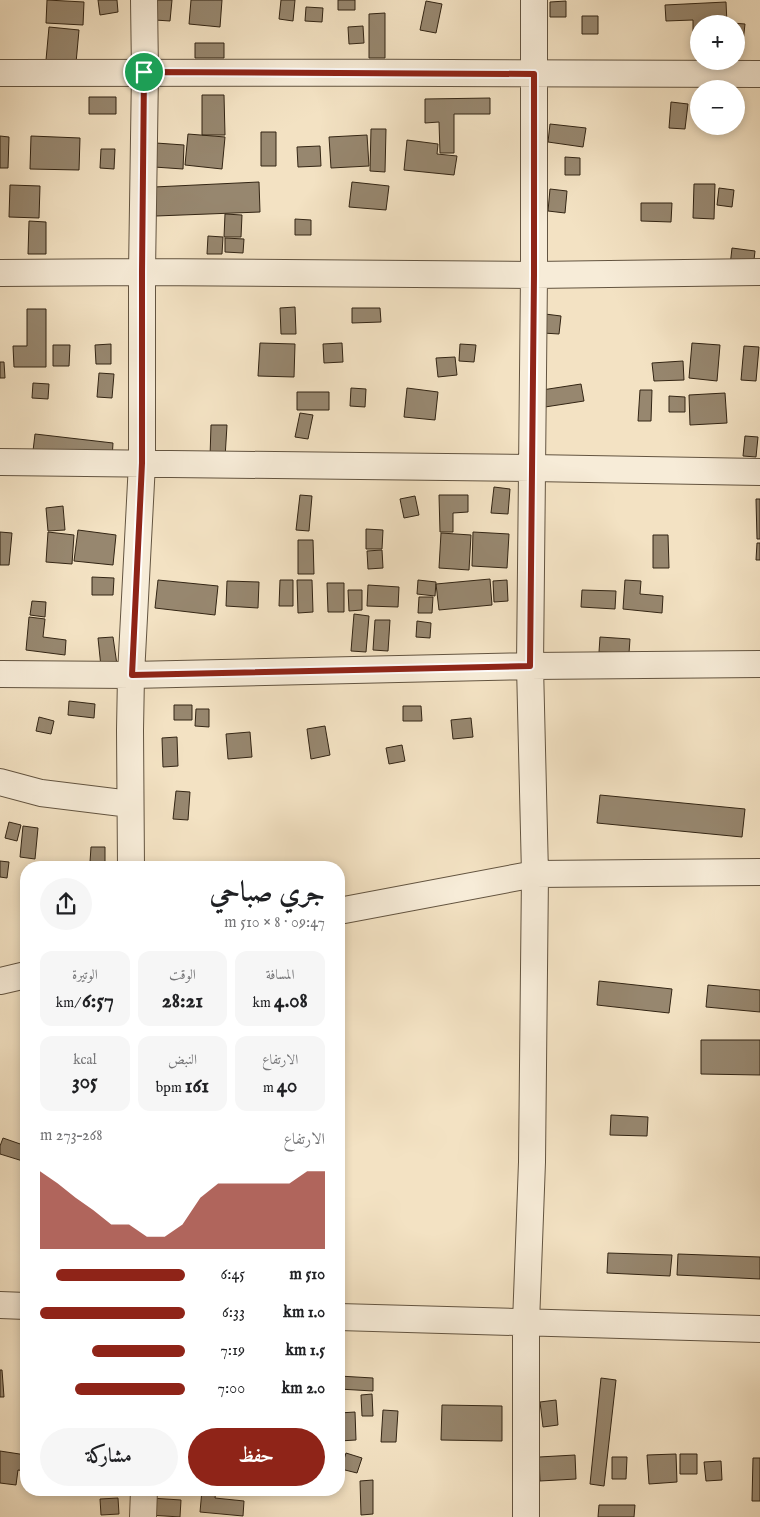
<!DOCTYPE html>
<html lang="ar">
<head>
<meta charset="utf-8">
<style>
  body { margin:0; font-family:"IM FELL English",Amiri,serif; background:#f6f6f6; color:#202124; direction:rtl; height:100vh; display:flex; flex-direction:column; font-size:19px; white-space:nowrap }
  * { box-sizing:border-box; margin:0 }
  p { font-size:16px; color:#757577 }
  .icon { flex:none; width:28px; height:28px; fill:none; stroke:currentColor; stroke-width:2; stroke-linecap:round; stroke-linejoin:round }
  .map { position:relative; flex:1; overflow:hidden; direction:ltr }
  .drawer { position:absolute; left:20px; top:861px; width:325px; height:635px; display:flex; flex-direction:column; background:#fff; border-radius:20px; box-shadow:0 2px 8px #0003; direction:rtl }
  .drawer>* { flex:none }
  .controls { position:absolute; left:690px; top:15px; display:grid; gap:10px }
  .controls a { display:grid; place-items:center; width:55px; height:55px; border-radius:50%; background:#fff; box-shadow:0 2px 8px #0003; font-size:25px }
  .pin { position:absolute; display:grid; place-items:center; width:42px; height:42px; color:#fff; margin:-21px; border:2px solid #fff; border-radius:50%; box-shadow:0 1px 5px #0007 }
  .round { display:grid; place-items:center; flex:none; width:52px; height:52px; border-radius:26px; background:#f6f6f6 }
  .summary { display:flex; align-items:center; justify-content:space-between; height:85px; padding:0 20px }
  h1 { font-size:28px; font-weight:800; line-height:38px }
  .figures { display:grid; grid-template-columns:repeat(3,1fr); gap:8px; height:85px; padding:5px 20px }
  .figures div { display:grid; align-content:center; border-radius:12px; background:#f6f6f6; text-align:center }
  .figures b { font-size:21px; font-weight:800 }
  .figures small { font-size:14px; font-weight:400 }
  .figures p { font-size:14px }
  .chart { height:140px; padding:10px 20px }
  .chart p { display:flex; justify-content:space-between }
  .chart svg { width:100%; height:90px; margin-top:5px; fill:#8f2418; opacity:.7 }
  .action { display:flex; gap:10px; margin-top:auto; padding:10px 20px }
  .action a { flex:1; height:58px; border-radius:30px; background:#8f2418; color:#fff; font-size:20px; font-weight:800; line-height:58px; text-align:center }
  .action a+a { background:#f6f6f6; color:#202124 }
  ul { padding:0 20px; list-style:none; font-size:16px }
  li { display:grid; grid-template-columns:80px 60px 1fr; align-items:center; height:38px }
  li i { height:12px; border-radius:6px; background:#8f2418 }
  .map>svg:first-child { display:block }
</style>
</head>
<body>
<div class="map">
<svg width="760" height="1517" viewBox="0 0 760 1517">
  <rect width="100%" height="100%" fill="#f3e2c3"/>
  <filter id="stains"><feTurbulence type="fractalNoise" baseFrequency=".004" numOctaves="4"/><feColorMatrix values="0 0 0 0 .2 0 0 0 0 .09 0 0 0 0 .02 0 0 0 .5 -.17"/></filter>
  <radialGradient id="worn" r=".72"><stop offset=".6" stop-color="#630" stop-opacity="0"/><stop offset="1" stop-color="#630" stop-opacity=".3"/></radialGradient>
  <path fill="#97876f" stroke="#332514" d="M47 0 84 2 83 25 46 23Z
    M98 0H117L118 12 100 15Z
    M157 0H172L170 21 155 20Z
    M191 0H222L220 27 189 24Z
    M281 0H295L293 21 279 19Z
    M338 0H355V10H338Z
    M426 1 442 4 436 33 420 30Z
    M566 1V17H550V2Z
    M726 2 727 24H699V38H693V20L666 21 665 5Z
    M306 7 323 8 322 22 305 21Z
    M385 13V58H369V14Z
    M582 16H598V34H582Z
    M732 23 745 24 743 42H736V24Z
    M363 26 364 43 349 44 348 27Z
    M49 27 79 30 76 63 46 60Z
    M195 43H224V58H195Z
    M202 95H224L225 135H202Z
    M89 97H116V114H89Z
    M490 98V114H454V153H440L439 122 425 123V99Z
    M671 102 688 104 685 129 669 128Z
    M550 124 586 128 583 147 548 142Z
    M371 129H386L385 172 370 171Z
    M261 132H276V166H261Z
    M188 134 225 137 222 169 185 165Z
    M367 135 369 166 331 168 329 137Z
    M0 136 9 137 8 168H0Z
    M31 136 80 138 79 170 30 169Z
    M407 140 438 144 437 154 457 156 454 175 404 170Z
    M156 143 184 145 183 169 154 167Z
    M320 146 321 166 298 167 297 147Z
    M101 149H115L114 169 100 168Z
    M565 157 580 158V175H565Z
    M259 182 260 212 156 216 154 187Z
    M352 182 389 186 386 210 349 207Z
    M694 184H715L714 219 693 218Z
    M10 185 40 186 39 218 9 217Z
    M719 188 734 190 732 207 717 205Z
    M550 189 567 191 565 213 548 211Z
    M641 203H672L671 222 641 221Z
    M225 214 242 215 241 237H224Z
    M295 219 311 220V235H295Z
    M29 221 46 222V254H28Z
    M208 236 223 237 222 254H207Z
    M225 238 244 239 243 253 225 252Z
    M732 248 755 251 753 269 730 266Z
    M295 307 296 334H281L280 308Z
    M352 308H380L381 322 352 323Z
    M27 309H46V367H14L13 346H27Z
    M545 314 561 316 559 334 543 333Z
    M260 343 295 344 294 377 258 376Z
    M342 343 343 362 324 363 323 344Z
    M692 343 720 345 717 381 689 378Z
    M111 344V364H96L95 345Z
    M460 344 476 345 474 362 459 361Z
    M53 345H70L69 366H53Z
    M744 346 759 347 756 381 741 380Z
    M455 357 457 375 438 377 436 358Z
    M683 361 684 380 654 381 652 363Z
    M0 362H4L5 378H0Z
    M99 373 114 374 112 398 97 397Z
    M33 383 49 384 48 399 32 398Z
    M581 384 584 401 545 407 542 390Z
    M351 388 366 389 365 407 350 406Z
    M407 388 438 392 435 420 404 417Z
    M640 390H652L651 421H638Z
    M297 392H329V410H297Z
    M725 393 727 423 690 425 689 395Z
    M669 396 685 397V412H669Z
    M300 413 313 415 308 439 295 437Z
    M211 425H227L225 458 210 457Z
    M35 434 113 443 112 459 33 451Z
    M745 436 758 437 756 457 743 456Z
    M494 487 510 489 508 514 491 513Z
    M300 495 312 496 309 531 296 530Z
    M439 495H468V512L453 513V532H440Z
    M415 496 419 515 404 518 400 499Z
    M756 499H760V539H757Z
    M63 506 65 530 48 531 46 508Z
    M366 529 383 530 382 549H366Z
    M78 530 116 535 113 565 74 561Z
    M0 532 12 533 9 565H0Z
    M48 532 74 535 72 564 46 562Z
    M473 532 509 534 507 568 472 566Z
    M441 533 471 535 469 570 439 568Z
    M653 535H668L669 568H653Z
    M298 540H313L314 574H298Z
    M757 543H760V560H756Z
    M382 550 383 568 368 569 367 551Z
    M92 577 114 578 113 595H92Z
    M490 579 492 605 439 610 436 584Z
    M158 580 218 586 215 615 155 608Z
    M280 580H293V606H279Z
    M297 580H312L313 612 298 613Z
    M418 580 436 582 435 596 417 594Z
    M507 580 508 601 494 602 493 581Z
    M625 580 641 581 640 594 663 596 662 613 623 609Z
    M227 581 259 582 258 608 226 606Z
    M327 583H344V612H328Z
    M368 585 399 587 398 607 367 606Z
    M348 590H362V610L349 611Z
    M582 590 616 591 615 609 581 607Z
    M419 597H433L432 613H418Z
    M32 601 46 602 45 617 30 615Z
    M354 614 369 616 366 652 351 651Z
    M29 617 45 619 43 637 66 640 65 655 26 650Z
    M375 620H390L388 651 373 650Z
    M417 621 431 623 430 638 416 637Z
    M113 637 117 665 101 667 98 638Z
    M600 637 630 639 629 653 599 652Z
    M69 701 95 704 94 718 68 715Z
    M174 705H192V720H174Z
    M403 706H421L422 721H403Z
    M196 709H209V727L195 726Z
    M39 717 54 721 51 734 36 731Z
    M471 718 473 737 453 739 451 720Z
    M325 726 330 755 311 759 307 729Z
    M250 732 252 757 228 759 226 734Z
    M177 737 178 766 163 767 162 738Z
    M402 745 405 761 389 764 386 748Z
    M176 791 190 792 188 820 173 819Z
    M600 795 745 809 742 837 597 823Z
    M9 822 21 825 17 841 5 838Z
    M23 826 38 828 35 859 20 857Z
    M91 847H105V862H90Z
    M0 861 9 862 7 878 0 877Z
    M599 981 672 989 669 1013 597 1005Z
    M708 985 760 990V1012L706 1007Z
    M701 1040H760V1075L701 1074Z
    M611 1115 648 1117 647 1136 610 1135Z
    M3 1138 26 1146V1162L0 1154V1146Z
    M608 1253 672 1255 670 1276 607 1273Z
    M678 1254 760 1257V1279L677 1275Z
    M0 1370H2L4 1397H0Z
    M339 1376 373 1378V1391L339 1389Z
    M601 1378 616 1380 604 1486 590 1484Z
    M372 1394 373 1416H362L361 1395Z
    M556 1400 558 1425 543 1427 540 1402Z
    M442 1405 502 1406V1441L441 1440Z
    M383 1410 398 1411 396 1442H381Z
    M355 1412 356 1440 339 1441V1413Z
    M0 1451 26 1455V1471L18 1470 16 1485 0 1483Z
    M346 1453 362 1458 357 1473 341 1469Z
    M676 1454 677 1482 649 1484 647 1455Z
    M680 1454H697V1474H680Z
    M575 1455 576 1479 540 1481 539 1457Z
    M612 1457H627L626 1479H612Z
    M753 1458H760V1501H752Z
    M721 1461 722 1480 706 1481 704 1462Z
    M373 1480V1514L361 1515 360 1481Z
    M202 1490H216L215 1498 244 1501 243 1516 200 1512Z
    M118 1498 119 1514 101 1515 100 1499Z
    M151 1498 181 1500 180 1517 150 1515Z
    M599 1505H635L634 1517H598Z"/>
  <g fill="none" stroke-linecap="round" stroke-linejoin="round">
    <defs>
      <path id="minor" d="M0 73C253 71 507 74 760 74
        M0 273 142 272 534 275 760 272
        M0 462 532 468 760 472
        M0 674 131 675 530 666 760 664
        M0 782 41 793 130 804
        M131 868 130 730 131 675 142 463V272L145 72 144 0
        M339 911 535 874 760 872
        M0 981 26 975
        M0 1305 26 1306
        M339 1317 760 1329
        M143 1517 144 1490
        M526 1517V1323L532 1162 535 874 530 666 534 275V0"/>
    </defs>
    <use href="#minor" stroke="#635440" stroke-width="28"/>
    <use href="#minor" stroke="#f7ecd8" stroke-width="26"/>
  </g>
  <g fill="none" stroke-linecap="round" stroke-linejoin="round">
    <defs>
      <path id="route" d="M144 72 534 74V275L530 666 132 675 142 463V272Z"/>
    </defs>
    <use href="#route" stroke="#fff" stroke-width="10"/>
    <use href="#route" stroke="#8f2418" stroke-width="6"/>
  </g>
  <rect width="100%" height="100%" filter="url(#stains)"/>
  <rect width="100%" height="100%" fill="url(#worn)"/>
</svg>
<div class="controls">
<a>+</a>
<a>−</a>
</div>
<div class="pin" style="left:144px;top:72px;background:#1e9e55"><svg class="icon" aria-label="arrive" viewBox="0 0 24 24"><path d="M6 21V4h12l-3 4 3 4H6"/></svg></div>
<section class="drawer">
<div class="summary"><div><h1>جري صباحي</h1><p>09:47 · 8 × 510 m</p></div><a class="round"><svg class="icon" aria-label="share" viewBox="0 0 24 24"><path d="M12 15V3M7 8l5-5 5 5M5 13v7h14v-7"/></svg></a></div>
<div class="figures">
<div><p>المسافة</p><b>4.08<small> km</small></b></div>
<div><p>الوقت</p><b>28:21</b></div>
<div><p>الوتيرة</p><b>6:57<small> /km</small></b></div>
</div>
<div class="figures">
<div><p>الارتفاع</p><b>40<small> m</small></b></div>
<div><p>النبض</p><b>161<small> bpm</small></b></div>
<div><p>kcal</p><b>305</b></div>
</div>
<div class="chart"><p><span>الارتفاع</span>268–273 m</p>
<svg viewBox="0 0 160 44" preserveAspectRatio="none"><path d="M0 44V6L10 12L20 19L30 25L40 32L50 32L60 38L70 38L80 32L90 19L100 12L110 12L120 12L130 12L140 12L150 6L160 6V44z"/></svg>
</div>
<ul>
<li><b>510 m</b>6:45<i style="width:89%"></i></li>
<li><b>1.0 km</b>6:33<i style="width:100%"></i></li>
<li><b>1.5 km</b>7:19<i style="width:64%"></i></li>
<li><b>2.0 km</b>7:00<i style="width:76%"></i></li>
</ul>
<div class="action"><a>حفظ</a><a>مشاركة</a></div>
</section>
</div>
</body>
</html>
